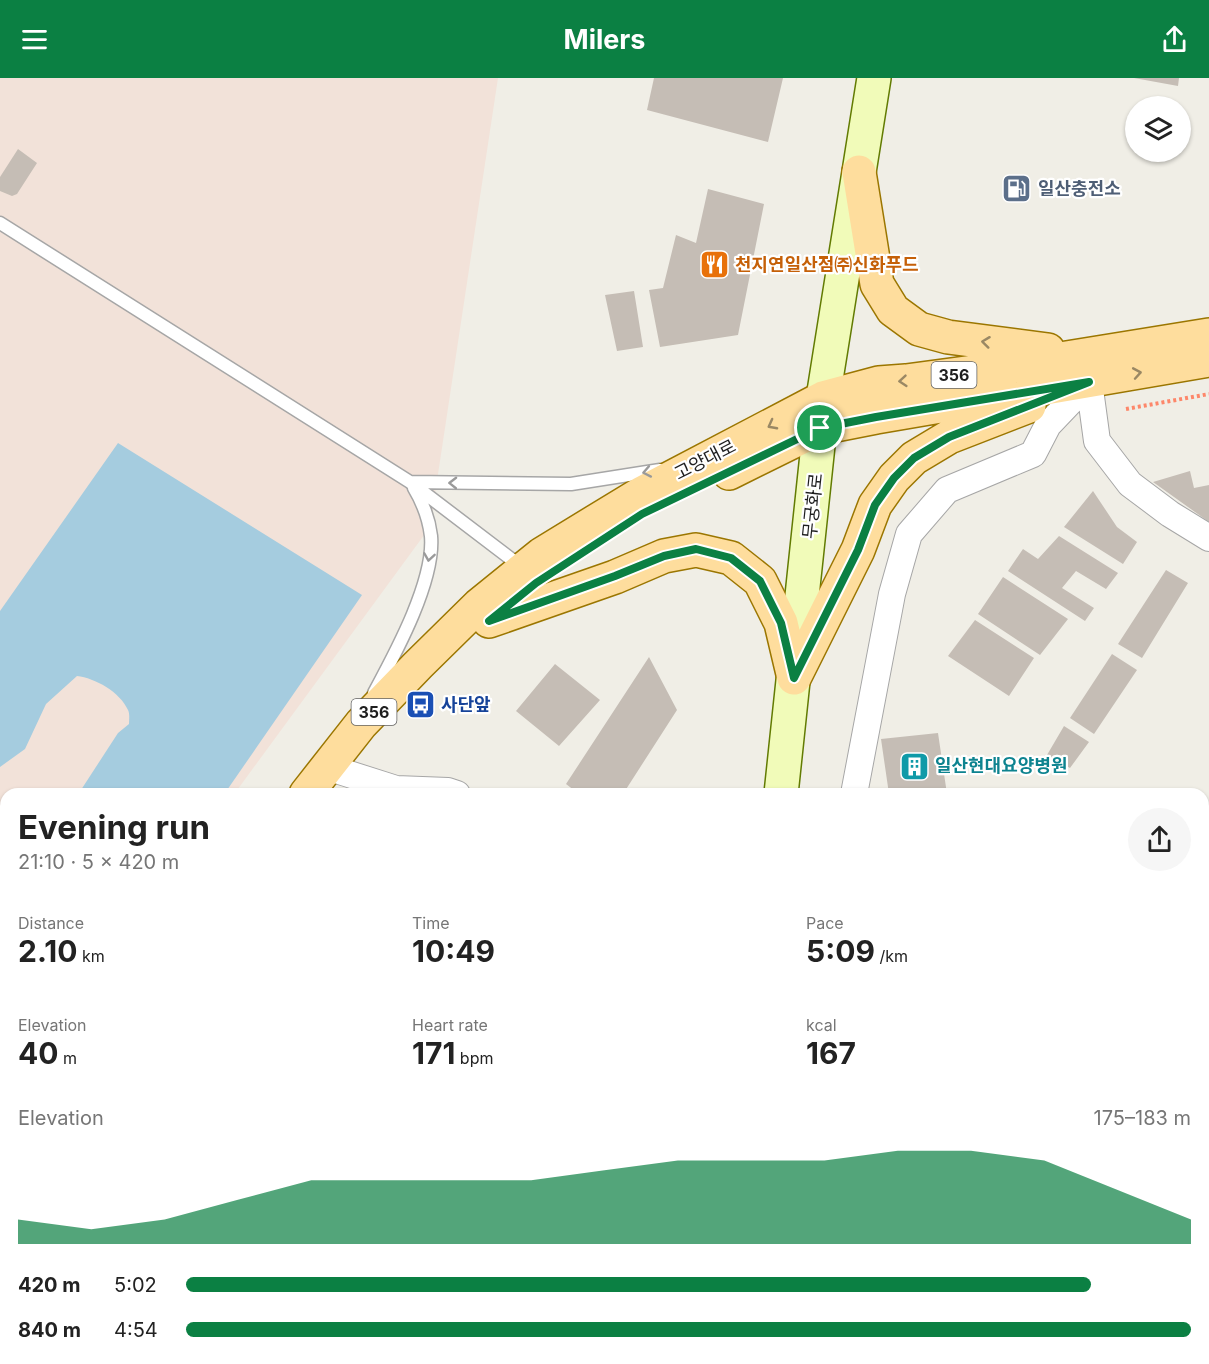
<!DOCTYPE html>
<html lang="en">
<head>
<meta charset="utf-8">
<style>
  body { margin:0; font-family:Inter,"Noto Sans KR",sans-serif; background:#f6f6f6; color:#222; height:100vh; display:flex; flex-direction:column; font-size:22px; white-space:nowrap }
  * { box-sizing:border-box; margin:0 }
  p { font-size:20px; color:#767676 }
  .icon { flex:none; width:33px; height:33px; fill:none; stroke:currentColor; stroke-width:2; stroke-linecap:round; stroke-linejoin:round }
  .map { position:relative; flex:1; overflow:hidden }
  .details { position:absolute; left:0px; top:710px; width:1209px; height:578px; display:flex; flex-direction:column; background:#fff; border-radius:18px 18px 0 0; box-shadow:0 2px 4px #0004 }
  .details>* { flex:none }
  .buttons { position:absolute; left:1125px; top:18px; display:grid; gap:12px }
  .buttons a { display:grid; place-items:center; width:66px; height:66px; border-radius:50%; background:#fff; box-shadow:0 2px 4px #0004; font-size:30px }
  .pin { position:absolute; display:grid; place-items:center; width:51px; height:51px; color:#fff; margin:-26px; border:3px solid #fff; border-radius:50%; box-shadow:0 2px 6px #0007 }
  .round { display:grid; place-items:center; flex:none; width:63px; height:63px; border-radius:32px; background:#f6f6f6 }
  .headline { display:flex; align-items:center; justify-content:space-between; height:102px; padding:0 18px }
  h1 { font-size:33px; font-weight:700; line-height:45px }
  .stats { display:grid; grid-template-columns:repeat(3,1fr); gap:9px; height:102px; padding:6px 18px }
  .stats div { display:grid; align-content:center }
  .stats b { font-size:30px; font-weight:700 }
  .stats small { font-size:16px; font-weight:400 }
  .stats p { font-size:16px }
  .chart { height:168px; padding:12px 18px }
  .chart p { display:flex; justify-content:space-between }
  .chart svg { width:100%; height:108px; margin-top:6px; fill:#0b8043; opacity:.7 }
  ul { padding:0 18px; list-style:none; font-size:20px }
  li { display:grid; grid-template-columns:96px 72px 1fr; align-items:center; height:45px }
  li i { height:15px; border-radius:8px; background:#0b8043 }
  header { display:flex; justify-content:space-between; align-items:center; height:78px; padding:0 18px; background:#0b8043; color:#fff; font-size:27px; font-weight:700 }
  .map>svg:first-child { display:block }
</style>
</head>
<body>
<header><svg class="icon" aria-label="menu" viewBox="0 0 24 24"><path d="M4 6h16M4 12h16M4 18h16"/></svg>Milers<svg class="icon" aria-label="share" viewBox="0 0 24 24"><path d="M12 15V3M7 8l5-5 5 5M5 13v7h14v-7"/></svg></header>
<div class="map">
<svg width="1209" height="1286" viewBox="0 0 1209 1286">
  <rect width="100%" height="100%" fill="#f0eee6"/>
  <path fill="#f2e2d9" d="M0 0H498L430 449 235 715 6 716V1021L0 1028Z"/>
  <path fill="#a5ccdf" d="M118 365 362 517 225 715H79L118 655 129 646C129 642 130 636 128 632 120 614 95 600 77 598L46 626 25 671 0 689V533Z
    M0 736 6 738V1023L0 1018Z"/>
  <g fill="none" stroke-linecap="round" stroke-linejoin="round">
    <path stroke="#a5ccdf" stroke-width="8" d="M437 1281 439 1286"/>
  </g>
  <path fill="#c5bdb5" d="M654 0H783L768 64 647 32Z
    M1134 0H1179L1178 8Z
    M18 71 37 85 17 116 12 118 0 113V99Z
    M708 111 764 126 738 257 660 269 649 212 663 210 676 157 696 165Z
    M634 213 643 269 617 273 605 217Z
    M1190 393 1194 410 1209 407V444L1153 404Z
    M1093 413 1117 449 1137 464 1123 486 1064 449Z
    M1059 458 1118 495 1106 511 1076 493 1062 510 1094 530 1085 543 1008 493 1023 471 1038 481Z
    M1166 492 1188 505 1142 580 1118 566Z
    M1003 499 1068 541 1040 577 978 536Z
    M975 542 1034 580 1009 618 948 578Z
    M1112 576 1137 592 1094 656 1070 640Z
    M649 579 677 632 623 716H579L566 706Z
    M555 586 600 622 559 668 516 633Z
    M1064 648 1089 664 1070 690 1047 677Z
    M938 655 947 716H889L881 661Z
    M1203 1130 1209 1133V1176L1203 1186Z
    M1209 1219V1281L1203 1267V1222Z
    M193 1281H228L226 1286H200L193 1283Z
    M835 1281H856V1286H834Z
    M943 1281H983L978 1286H942L940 1284Z
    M1013 1281H1039L1044 1286H1008Z
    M1130 1281H1154L1148 1286H1135Z"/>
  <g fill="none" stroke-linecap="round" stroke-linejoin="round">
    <defs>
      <path id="lane" d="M0 145 410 404 523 490
        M410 404 571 406 660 392
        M374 615C395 576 435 503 431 458 429 441 423 425 414 410"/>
      <path id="street" d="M1089 304 1097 363 1130 406 1170 436 1209 460
        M327 689 396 711 448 713 457 716
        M854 716 892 516 909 456 947 412 1033 376 1048 347 1089 304
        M0 1243 6 1246
        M70 1281 80 1286
        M410 1281 412 1286
        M772 1281 775 1286
        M125 1286 127 1281
        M894 1286 904 1281
        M1085 1286 1091 1281"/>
      <path id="secondary" d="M781 716 823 320 874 0
        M718 1286 719 1281"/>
      <path id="primary" d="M859 94 877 206 893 232 919 251 948 259 1048 272
        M729 395 820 350 876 339 1209 282
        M489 543 615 499 664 478 696 472 731 480 760 503 781 545 794 600
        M794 600 858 472 875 427 894 400 914 380 949 359 1029 328
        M306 716 361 646 418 587 479 527 542 476 642 415 823 320 879 305 906 303 1018 288 1209 257
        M0 1125 6 1120
        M0 1158 6 1152"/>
    </defs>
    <use href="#lane" stroke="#a6a6a6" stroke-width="15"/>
    <use href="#street" stroke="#a6a6a6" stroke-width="28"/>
    <use href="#secondary" stroke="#627b02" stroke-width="36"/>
    <use href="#primary" stroke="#9b7600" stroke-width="36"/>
    <path stroke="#fd876a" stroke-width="4" stroke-dasharray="3 3" stroke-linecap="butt" d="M1126 331 1209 316"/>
    <use href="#lane" stroke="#fff" stroke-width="12"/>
    <use href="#street" stroke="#fff" stroke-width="26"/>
    <use href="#secondary" stroke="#f1fbb9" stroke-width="33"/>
    <use href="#primary" stroke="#fedd9d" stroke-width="33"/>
  </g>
  <defs><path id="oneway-chevron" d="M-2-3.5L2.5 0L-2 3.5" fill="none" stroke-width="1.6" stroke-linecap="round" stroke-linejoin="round" transform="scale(1.5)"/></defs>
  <g stroke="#9a8864">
    <use href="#oneway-chevron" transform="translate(986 264) rotate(-173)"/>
    <use href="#oneway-chevron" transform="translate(1137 295) rotate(-10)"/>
    <use href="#oneway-chevron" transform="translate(903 303) rotate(175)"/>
    <use href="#oneway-chevron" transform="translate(772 347) rotate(152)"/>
  </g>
  <g stroke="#9a9a9a">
    <use href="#oneway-chevron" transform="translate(647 394) rotate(169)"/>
    <use href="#oneway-chevron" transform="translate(453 405) rotate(-179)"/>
    <use href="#oneway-chevron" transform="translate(429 479) rotate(99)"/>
  </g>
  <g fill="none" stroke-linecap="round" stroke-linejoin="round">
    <defs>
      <path id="route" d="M1089 304 949 359 914 380 894 400 875 427 858 472 794 600 781 545 760 503 731 480 696 471 664 478 615 498 489 543 536 505 642 436 820 350 876 339Z"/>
    </defs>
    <use href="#route" stroke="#fff" stroke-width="12"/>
    <use href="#route" stroke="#0b8043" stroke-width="8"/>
  </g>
  <defs>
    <symbol id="fuel-square" viewBox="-11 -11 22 22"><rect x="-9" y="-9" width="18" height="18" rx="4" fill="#5c6f8a" stroke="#fff"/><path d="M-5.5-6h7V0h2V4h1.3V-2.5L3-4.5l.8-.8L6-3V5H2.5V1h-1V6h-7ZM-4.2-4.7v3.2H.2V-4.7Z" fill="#fff"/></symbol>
    <symbol id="restaurant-square" viewBox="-11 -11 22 22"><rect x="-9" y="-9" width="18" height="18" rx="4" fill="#e8710a" stroke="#fff"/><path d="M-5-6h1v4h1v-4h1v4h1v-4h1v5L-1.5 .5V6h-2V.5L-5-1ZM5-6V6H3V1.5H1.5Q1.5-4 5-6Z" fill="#fff"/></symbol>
    <symbol id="bus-square" viewBox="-11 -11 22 22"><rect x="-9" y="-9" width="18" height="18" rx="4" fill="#1a4fb4" stroke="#fff"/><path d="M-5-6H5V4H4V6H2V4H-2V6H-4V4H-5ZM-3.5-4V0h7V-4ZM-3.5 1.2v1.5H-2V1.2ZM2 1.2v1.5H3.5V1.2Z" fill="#fff"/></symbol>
    <symbol id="building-square" viewBox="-11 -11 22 22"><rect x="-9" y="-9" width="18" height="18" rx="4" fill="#0f9aa8" stroke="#fff"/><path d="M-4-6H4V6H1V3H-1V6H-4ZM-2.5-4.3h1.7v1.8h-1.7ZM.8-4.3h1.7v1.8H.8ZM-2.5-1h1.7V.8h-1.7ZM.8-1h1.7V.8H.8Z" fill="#fff"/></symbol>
  </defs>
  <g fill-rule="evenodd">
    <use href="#fuel-square" x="1000" y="94" width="33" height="33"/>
    <use href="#restaurant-square" x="698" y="170" width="33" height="33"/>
    <use href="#bus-square" x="404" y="610" width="33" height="33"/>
    <use href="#building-square" x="898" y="672" width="33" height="33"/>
  </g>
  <g text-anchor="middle" stroke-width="4.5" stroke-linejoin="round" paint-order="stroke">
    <g fill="#fff" stroke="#626262" stroke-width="1.5">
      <rect x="931.5" y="284" width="45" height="26" rx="4.5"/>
      <rect x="351.5" y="621" width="45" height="26" rx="4.5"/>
    </g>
    <g font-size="16" font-weight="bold" fill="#1f1f1f">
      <text x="954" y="303">356</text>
      <text x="374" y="640">356</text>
    </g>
    <g font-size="18" font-weight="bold" fill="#4e5e75" stroke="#fff" text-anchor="start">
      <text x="1038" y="117">일산충전소</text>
    </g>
    <g font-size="18" font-weight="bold" fill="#c56008" stroke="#fff" text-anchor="start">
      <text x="735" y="193">천지연일산점㈜신화푸드</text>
    </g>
    <g font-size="18" fill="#1f1f1f" stroke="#fff">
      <text transform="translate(705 382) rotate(-27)" y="6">고양대로</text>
      <text transform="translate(813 428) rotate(-84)" y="6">무궁화로</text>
    </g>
    <g font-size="18" font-weight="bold" fill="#164399" stroke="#fff" text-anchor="start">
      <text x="441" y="633">사단앞</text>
    </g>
    <g font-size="18" font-weight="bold" fill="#0d838f" stroke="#fff" text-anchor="start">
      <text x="935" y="694">일산현대요양병원</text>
    </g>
  </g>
</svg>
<div class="buttons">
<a><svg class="icon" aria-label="layers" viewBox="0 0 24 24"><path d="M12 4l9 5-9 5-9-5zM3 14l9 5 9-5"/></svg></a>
</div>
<div class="pin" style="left:820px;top:350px;background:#1e9e55"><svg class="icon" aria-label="arrive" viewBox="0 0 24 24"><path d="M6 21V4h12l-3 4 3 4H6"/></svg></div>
<section class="details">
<div class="headline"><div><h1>Evening run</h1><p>21:10 · 5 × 420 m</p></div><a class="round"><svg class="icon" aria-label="share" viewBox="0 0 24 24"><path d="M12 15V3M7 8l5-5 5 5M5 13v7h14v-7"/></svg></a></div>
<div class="stats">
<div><p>Distance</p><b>2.10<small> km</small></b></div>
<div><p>Time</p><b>10:49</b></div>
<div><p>Pace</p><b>5:09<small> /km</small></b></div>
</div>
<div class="stats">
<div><p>Elevation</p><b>40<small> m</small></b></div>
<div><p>Heart rate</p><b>171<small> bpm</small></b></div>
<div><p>kcal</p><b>167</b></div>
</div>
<div class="chart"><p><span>Elevation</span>175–183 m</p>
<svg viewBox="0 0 160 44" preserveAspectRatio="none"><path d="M0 44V34L10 38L20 34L30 26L40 18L50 18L60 18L70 18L80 14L90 10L100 10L110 10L120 6L130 6L140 10L150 22L160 34V44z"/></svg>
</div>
<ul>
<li><b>420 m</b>5:02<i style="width:90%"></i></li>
<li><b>840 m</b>4:54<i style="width:100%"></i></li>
</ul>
</section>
</div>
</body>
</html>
